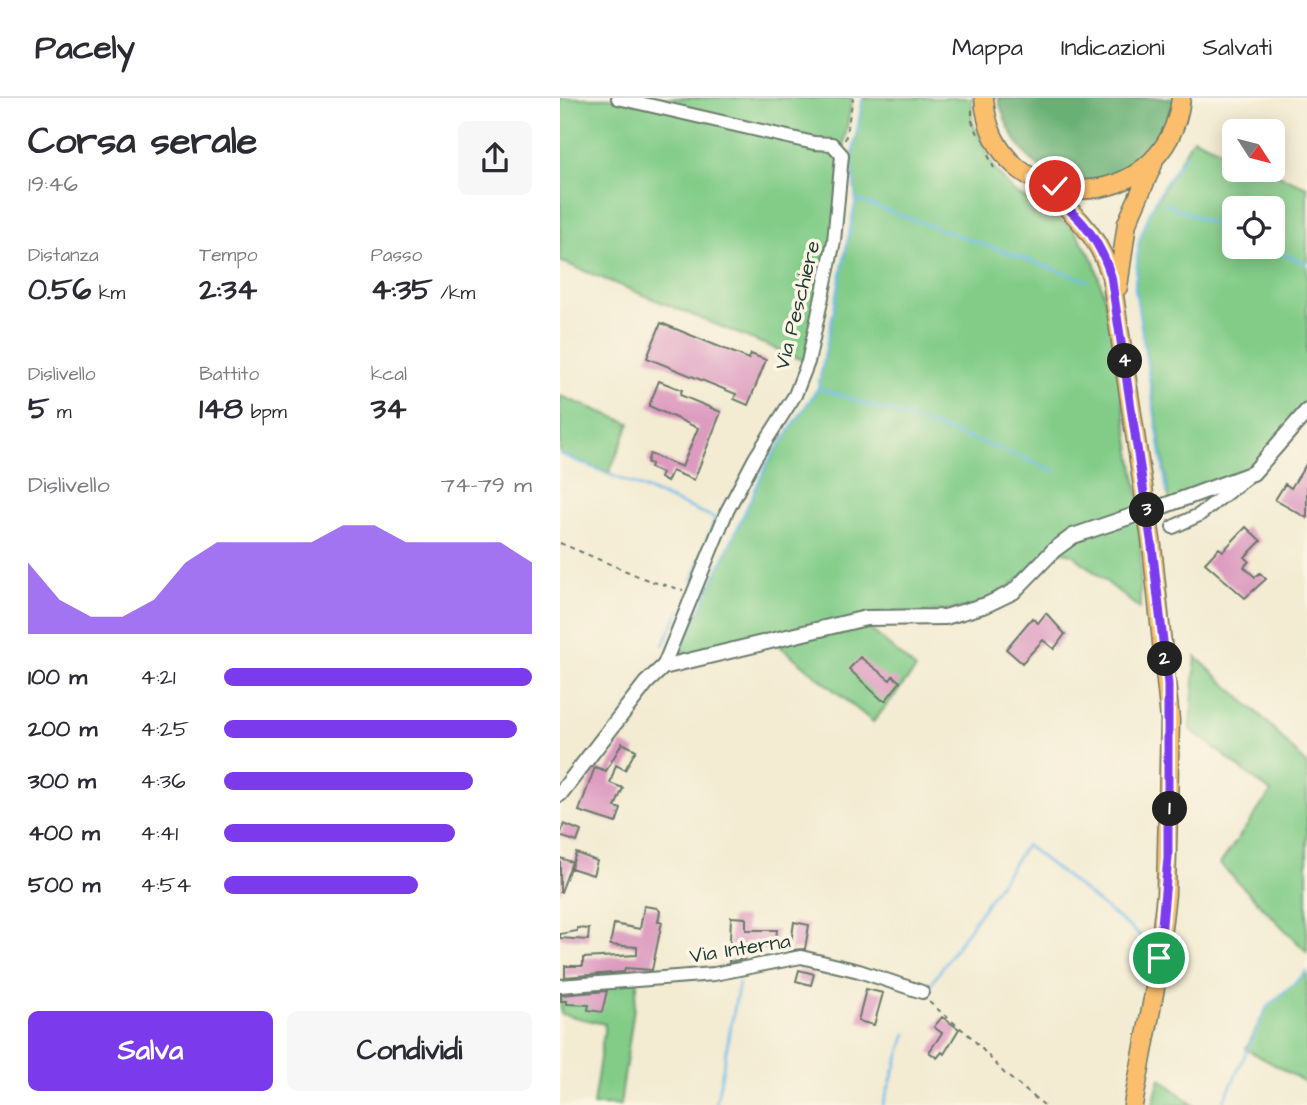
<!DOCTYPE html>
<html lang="it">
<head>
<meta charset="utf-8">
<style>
  body { margin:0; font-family:"Architects Daughter",sans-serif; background:#f7f7f7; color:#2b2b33; height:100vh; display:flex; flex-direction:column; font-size:26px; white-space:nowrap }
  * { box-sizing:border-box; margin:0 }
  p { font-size:23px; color:#7c7c81 }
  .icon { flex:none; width:38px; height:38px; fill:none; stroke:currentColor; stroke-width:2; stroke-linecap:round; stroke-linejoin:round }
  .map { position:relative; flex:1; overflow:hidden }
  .side { display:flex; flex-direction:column; background:#fff; width:560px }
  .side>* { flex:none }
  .needle { width:46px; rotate:126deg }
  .fabs { position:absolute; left:662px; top:21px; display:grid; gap:14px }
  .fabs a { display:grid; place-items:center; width:63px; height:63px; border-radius:10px; background:#fff; box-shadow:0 4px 18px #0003; font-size:35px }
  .pin { position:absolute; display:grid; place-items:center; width:60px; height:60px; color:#fff; margin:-30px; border:4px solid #fff; border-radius:50%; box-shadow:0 2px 7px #0007 }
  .km { position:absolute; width:35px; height:35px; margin:-18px; border-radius:50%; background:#222; color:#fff; font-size:19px; line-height:35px; text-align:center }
  .round { display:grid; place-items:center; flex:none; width:74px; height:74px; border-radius:10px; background:#f7f7f7 }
  .summary { display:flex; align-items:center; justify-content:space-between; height:119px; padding:0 28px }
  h1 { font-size:38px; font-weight:700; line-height:52px }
  .stats { display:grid; grid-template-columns:repeat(3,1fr); gap:10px; height:119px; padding:7px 28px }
  .stats div { display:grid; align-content:center }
  .stats b { font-size:30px; font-weight:700 }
  .stats small { font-size:19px; font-weight:400 }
  .stats p { font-size:19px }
  .chart { height:196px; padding:14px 28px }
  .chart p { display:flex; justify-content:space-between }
  .chart svg { width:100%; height:126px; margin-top:7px; fill:#7c3aed; opacity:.7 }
  .button { display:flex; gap:14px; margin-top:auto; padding:14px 28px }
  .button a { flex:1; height:80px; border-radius:10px; background:#7c3aed; color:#fff; font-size:28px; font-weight:700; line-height:80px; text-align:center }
  .button a+a { background:#f7f7f7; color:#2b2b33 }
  ul { padding:0 28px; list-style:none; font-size:23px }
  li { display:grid; grid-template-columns:112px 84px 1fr; align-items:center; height:52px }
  li i { height:18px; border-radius:9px; background:#7c3aed }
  header { display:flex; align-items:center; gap:42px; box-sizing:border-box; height:98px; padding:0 35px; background:#fff; border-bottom:2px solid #e1e1e2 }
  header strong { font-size:33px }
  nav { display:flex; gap:38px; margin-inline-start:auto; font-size:24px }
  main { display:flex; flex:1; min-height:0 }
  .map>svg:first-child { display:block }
</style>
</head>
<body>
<header>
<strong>Pacely</strong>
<nav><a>Mappa</a><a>Indicazioni</a><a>Salvati</a></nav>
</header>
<main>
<section class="side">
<div class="summary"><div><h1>Corsa serale</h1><p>19:46</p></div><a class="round"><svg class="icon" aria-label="share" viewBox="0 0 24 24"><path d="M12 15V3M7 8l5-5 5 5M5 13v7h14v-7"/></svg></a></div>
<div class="stats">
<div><p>Distanza</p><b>0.56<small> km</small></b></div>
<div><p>Tempo</p><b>2:34</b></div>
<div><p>Passo</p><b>4:35<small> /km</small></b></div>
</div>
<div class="stats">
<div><p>Dislivello</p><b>5<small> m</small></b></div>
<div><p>Battito</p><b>148<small> bpm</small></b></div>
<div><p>kcal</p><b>34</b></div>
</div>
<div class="chart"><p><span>Dislivello</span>74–79 m</p>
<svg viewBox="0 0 160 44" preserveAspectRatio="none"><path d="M0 44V19L10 32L20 38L30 38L40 32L50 19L60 12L70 12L80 12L90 12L100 6L110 6L120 12L130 12L140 12L150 12L160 19V44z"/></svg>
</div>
<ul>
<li><b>100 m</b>4:21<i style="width:100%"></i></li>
<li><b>200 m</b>4:25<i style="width:95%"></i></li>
<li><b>300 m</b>4:36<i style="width:81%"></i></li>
<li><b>400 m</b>4:41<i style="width:75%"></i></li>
<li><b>500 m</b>4:54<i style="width:63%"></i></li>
</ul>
<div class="button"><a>Salva</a><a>Condividi</a></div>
</section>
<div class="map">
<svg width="747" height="1007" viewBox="0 0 747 1007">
  <rect width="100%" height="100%" fill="#fcf5e5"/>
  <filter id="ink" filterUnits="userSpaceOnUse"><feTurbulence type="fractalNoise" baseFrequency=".0143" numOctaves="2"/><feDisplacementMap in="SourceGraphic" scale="14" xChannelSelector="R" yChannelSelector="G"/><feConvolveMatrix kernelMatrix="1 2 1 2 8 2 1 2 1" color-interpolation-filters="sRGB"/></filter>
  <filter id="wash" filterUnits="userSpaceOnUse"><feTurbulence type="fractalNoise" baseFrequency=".00686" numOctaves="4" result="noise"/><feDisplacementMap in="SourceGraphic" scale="28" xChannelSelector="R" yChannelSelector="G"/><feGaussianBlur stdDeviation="1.57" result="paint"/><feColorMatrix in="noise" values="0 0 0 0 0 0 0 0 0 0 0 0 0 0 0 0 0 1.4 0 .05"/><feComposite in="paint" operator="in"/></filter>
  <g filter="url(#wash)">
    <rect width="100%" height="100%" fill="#f3ebd2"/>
    <path fill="#82cc88" stroke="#50845e" stroke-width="2" fill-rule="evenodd" d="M0 0H292L282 57 274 143 248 264 0 163Z
      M303 0H412V23L434 70 453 93 513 130 534 163 548 212 581 415 580 511 512 456 494 452 426 507 301 523 356 571 313 624 215 544 120 563 123 548 207 366 258 290 296 102 292 62Z
      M633 40 674 58V72H706L747 89V313L693 375 610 406 575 189 579 143 590 114ZM674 110H712V149H674Z
      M0 298 70 325 49 375 0 356Z
      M636 559 705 622 747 667V854L660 766 711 694 630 631Z
      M747 874V985L686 951 707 909Z
      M78 882 60 1007H33L45 926 1 916 0 888Z
      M600 980 633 1007H593Z"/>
    <path fill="#69b074" stroke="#447654" stroke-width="2" d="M438 0H615C607 22 601 45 583 62 571 72 554 78 539 81 483 93 451 48 438 0Z"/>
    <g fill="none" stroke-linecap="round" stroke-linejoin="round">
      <path stroke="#71bdeb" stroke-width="2.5" d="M297 102 528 183
        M604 105 674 135
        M706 149 747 166
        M258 290 426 346 496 373
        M0 356 155 420 132 483
        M607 395 575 189 579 143 590 114 603 88 626 56
        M103 547 120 512
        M123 548 207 366 258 290 296 102 292 62 303 0
        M369 889 466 747 582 839
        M156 1007 179 885
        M323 1007 346 936
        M662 1007 707 909 747 874"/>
    </g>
    <g id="blocks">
      <path fill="#dd9bc0" d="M101 225 189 261 191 256 206 262 188 307 174 301 176 296 87 260Z
        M99 283 122 292 120 297 161 314 134 382 112 373 107 384 100 380 102 375 90 370 91 366 87 364 90 356 122 369 138 330 89 308Z
        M747 365V420L715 402 725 386 731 390Z
        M686 429 701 443 685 459 689 463 684 469 695 479 700 475 706 481 685 500 645 465 659 450 663 453Z
        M486 515 505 536 494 551 483 542 462 565 446 551 472 520 478 525Z
        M300 559 330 582 333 578 340 584 326 602H322L289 571Z
        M62 645 76 652 65 672 56 667 50 685 63 690 55 709 61 711 56 725 19 713 35 669 46 673Z
        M4 726 21 733 17 744 0 738Z
        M16 755 37 763 33 777 11 770Z
        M0 760 12 764 1 794H0Z
        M84 808 97 810 100 813 98 824H102L92 872 65 870 64 874 5 879V868H23V860L77 857V849L50 847 54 826 80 831Z
        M171 819 186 820V832H217L215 850 185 845 184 861 169 864Z
        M234 824 249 827 245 851 230 852Z
        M17 830 29 831 28 842 0 840V836L17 833Z
        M239 872 254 876 251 887 236 883Z
        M306 891 323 895 314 927 298 923Z
        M47 893 42 914 28 912 29 907 7 906V903H1V897Z
        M382 919 399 931 384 956 382 954 377 960 369 954 382 935 374 929Z"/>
    </g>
  </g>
  <g filter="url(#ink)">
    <use href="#blocks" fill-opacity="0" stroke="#697a6b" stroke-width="2"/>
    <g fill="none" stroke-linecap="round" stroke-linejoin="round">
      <defs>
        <path id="minor" d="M58 0 254 45 272 46 282 57 274 143 248 264 235 297 195 360 166 415 103 569
          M613 429 639 417 687 379
          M0 888 154 876 241 859 299 873 362 894"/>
        <path id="tertiary" d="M598 410 693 375 747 313
          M0 696 86 585 103 569 306 520 385 519 426 507 453 494 494 452 513 438 572 418"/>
        <path id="primary" d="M424 0C432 122 607 122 621 0
          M474 81C509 110 537 133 551 178L592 448 610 622 606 796 595 890 573 1007
          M558 189 567 125 593 66"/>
      </defs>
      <use href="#minor" stroke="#697a6b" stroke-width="16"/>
      <use href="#tertiary" stroke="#697a6b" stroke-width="18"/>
      <use href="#primary" stroke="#697a6b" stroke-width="21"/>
      <path stroke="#697a6b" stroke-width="2" stroke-dasharray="5 5" stroke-linecap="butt" d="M412 12V23L418 36
        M285 42 293 0
        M428 57 434 70
        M0 445 90 483 123 492
        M369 904 411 939 445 976 484 1007"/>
      <use href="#minor" stroke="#fff" stroke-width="12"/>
      <use href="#tertiary" stroke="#fff" stroke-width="14"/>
      <use href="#primary" stroke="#fabe6d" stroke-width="18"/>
    </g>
  </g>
  <g fill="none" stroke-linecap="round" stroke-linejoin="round" filter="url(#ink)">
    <defs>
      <path id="route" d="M495 88 474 81C511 112 536 130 551 178L592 448 608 586V760L599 860"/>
    </defs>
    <use href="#route" stroke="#fff" stroke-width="14"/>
    <use href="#route" stroke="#7c3aed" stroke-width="9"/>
  </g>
  <g text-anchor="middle" stroke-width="7" stroke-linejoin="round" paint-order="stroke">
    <g font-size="21" fill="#1f3d34" stroke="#fcf5e5">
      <text transform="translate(237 207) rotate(-76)" y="7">Via Peschiere</text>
      <text transform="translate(180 850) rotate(-9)" y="7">Via Interna</text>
    </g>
  </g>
</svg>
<div class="fabs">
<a><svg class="needle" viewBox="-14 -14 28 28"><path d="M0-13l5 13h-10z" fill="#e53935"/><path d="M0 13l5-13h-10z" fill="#7c7c81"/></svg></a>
<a><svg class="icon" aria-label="locate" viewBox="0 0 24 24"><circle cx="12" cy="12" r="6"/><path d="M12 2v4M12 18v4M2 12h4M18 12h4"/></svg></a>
</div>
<div class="pin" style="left:599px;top:860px;background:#1e9e55"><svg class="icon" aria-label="arrive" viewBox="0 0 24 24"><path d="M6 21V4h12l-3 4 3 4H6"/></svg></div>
<div class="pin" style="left:495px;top:88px;background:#d93025"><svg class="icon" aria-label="check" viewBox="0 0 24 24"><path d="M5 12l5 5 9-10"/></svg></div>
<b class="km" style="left:610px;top:711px">1</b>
<b class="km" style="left:605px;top:561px">2</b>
<b class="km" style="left:587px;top:412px">3</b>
<b class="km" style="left:565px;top:263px">4</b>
</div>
</main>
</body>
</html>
